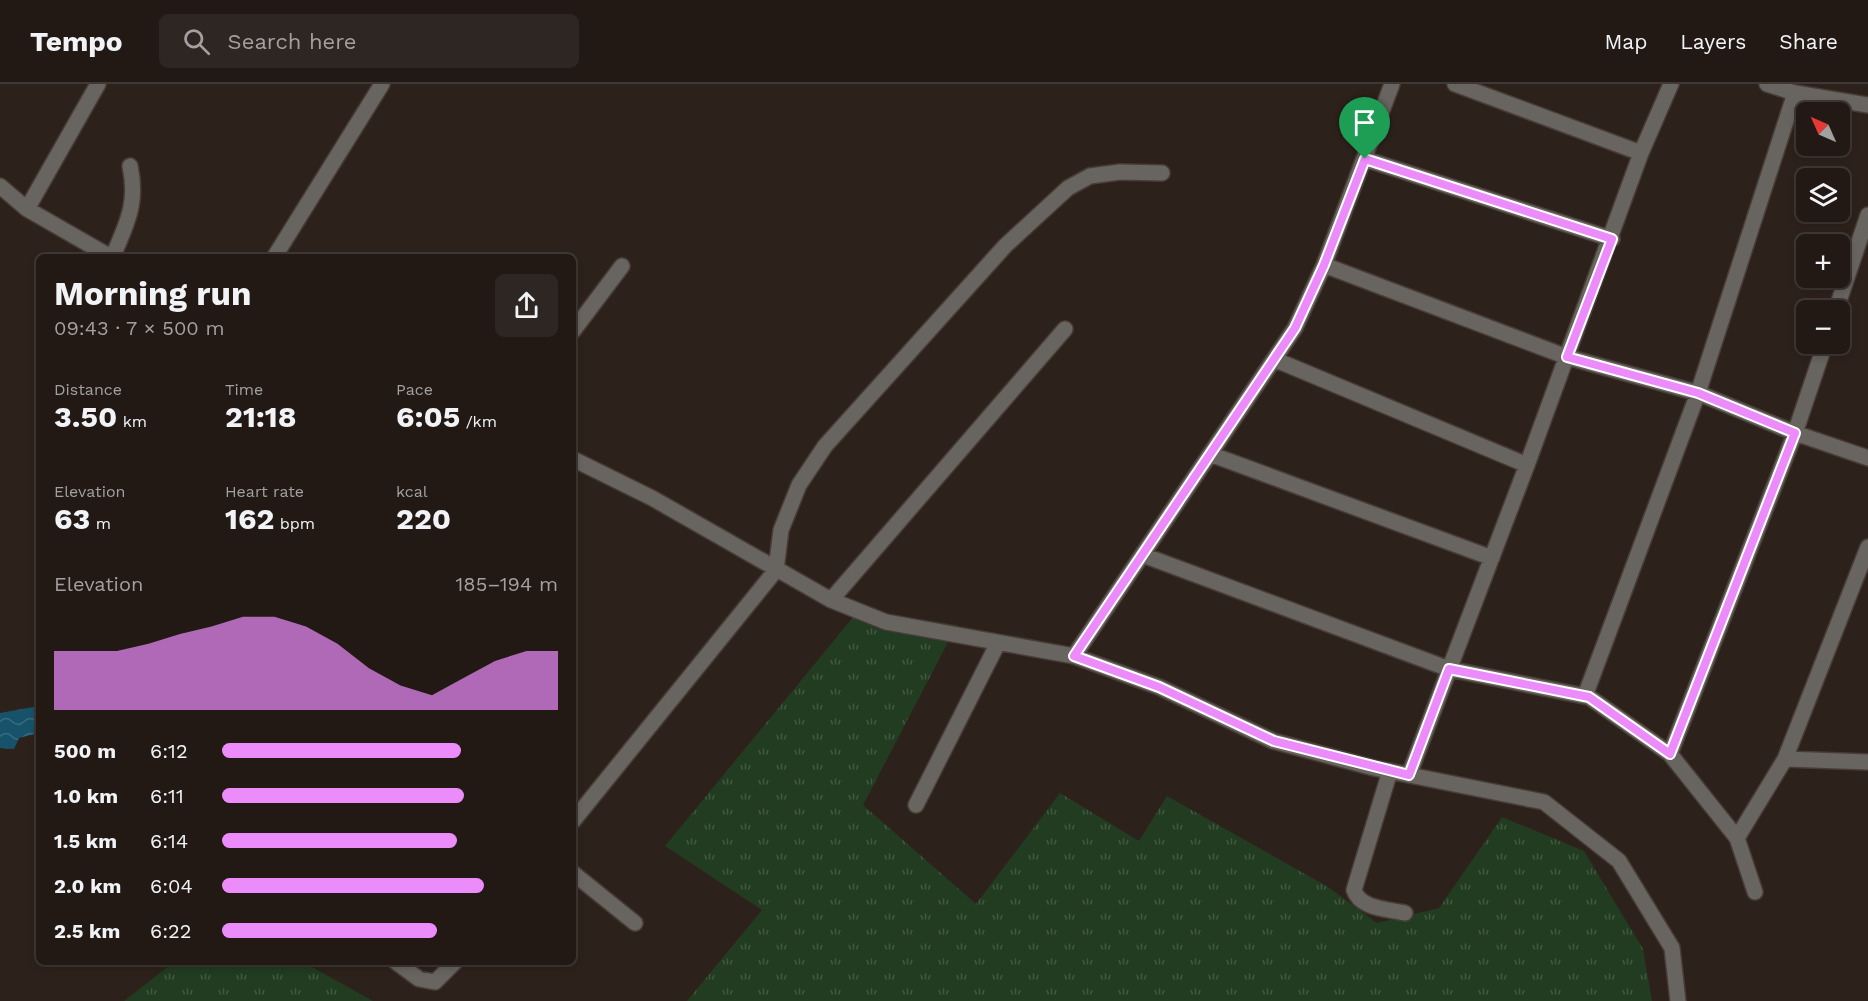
<!DOCTYPE html>
<html lang="en">
<head>
<meta charset="utf-8">
<style>
  body { margin:0; font-family:"Work Sans",sans-serif; background:#2e2622; color:#f1f3f6; height:100vh; display:flex; flex-direction:column; font-size:22px; white-space:nowrap }
  * { box-sizing:border-box; margin:0 }
  p { font-size:20px; color:#a2a0a0 }
  .icon { flex:none; width:33px; height:33px; fill:none; stroke:currentColor; stroke-width:2; stroke-linecap:round; stroke-linejoin:round }
  .map { position:relative; flex:1; overflow:hidden }
  .sheet { position:absolute; left:36px; top:170px; width:540px; height:711px; display:flex; flex-direction:column; background:#221914; border-radius:9px; box-shadow:0 3px 9px #0003,0 0 0 2px #3f3834 }
  .sheet>* { flex:none }
  .needle { width:39px; rotate:315deg }
  .tools { position:absolute; left:1796px; top:18px; display:grid; gap:12px }
  .tools a { display:grid; place-items:center; width:54px; height:54px; border-radius:9px; background:#221914; box-shadow:0 3px 9px #0003,0 0 0 2px #3f3834; font-size:30px }
  .pin { position:absolute; display:grid; place-items:center; width:51px; height:51px; color:#fff; margin:-62px -26px; border-radius:50% 50% 50% 0; rotate:-45deg; box-shadow:0 0 6px #0007 }
  .pin .icon { rotate:45deg }
  .round { display:grid; place-items:center; flex:none; width:63px; height:63px; border-radius:9px; background:#2e2622 }
  .head { display:flex; align-items:center; justify-content:space-between; height:102px; padding:0 18px }
  h1 { font-size:33px; font-weight:700; line-height:45px }
  .stats { display:grid; grid-template-columns:repeat(3,1fr); gap:9px; height:102px; padding:6px 18px }
  .stats div { display:grid; align-content:center }
  .stats b { font-size:30px; font-weight:700 }
  .stats small { font-size:16px; font-weight:400 }
  .stats p { font-size:16px }
  .chart { height:168px; padding:12px 18px }
  .chart p { display:flex; justify-content:space-between }
  .chart svg { width:100%; height:108px; margin-top:6px; fill:#ec8cfb; opacity:.7 }
  ul { padding:0 18px; list-style:none; font-size:20px }
  li { display:grid; grid-template-columns:96px 72px 1fr; align-items:center; height:45px }
  li i { height:15px; border-radius:8px; background:#ec8cfb }
  header { display:flex; align-items:center; gap:36px; box-sizing:border-box; height:84px; padding:0 30px; background:#221914; border-bottom:2px solid #3f3834 }
  header strong { font-size:28px }
  nav { display:flex; gap:33px; margin-inline-start:auto; font-size:21px }
  .search { width:420px; height:54px; background:#2e2622; display:flex; align-items:center; gap:15px; box-sizing:border-box; padding:0 21px; border-radius:9px; color:#a2a0a0; font-size:22px }
  .map>svg:first-child { display:block }
</style>
</head>
<body>
<header>
<strong>Tempo</strong>
<div class="search"><svg class="icon" aria-label="search" viewBox="0 0 24 24"><circle cx="10" cy="10" r="6"/><path d="M15 15l6 6"/></svg>Search here</div>
<nav><a>Map</a><a>Layers</a><a>Share</a></nav>
</header>
<div class="map">
<svg width="1868" height="917" viewBox="0 0 1868 917">
  <defs>
    <pattern id="grass-tufts" width="24" height="20" patternUnits="userSpaceOnUse" patternTransform="scale(1.5)"><rect width="24" height="20" fill="#213c21"/><path d="M3 7l-1-3M5 7V3M7 7l1-3M15 17l-1-3M17 17v-4M19 17l1-3" fill="none" stroke="#415841"/></pattern>
    <pattern id="water-waves" width="16" height="10" patternUnits="userSpaceOnUse" patternTransform="scale(1.5)"><rect width="16" height="10" fill="#16536b"/><path d="M0 5q4-4 8 0t8 0" fill="none" stroke="#386b80"/></pattern>
  </defs>
  <rect width="100%" height="100%" fill="#2d211b"/>
  <path fill="url(#grass-tufts)" d="M859 526 957 541 863 721 976 820 1060 709 1139 757 1167 712 1328 803 1377 839 1439 824 1502 733 1584 767 1643 865 1652 917H687L762 826 665 762Z
    M174 878H303L373 917H124Z"/>
  <path fill="url(#water-waves)" d="M39 622V649L19 654 14 665 0 664V629Z"/>
  <g fill="none" stroke-linecap="round" stroke-linejoin="round">
    <defs>
      <path id="minor" d="M1455 0 1641 69
        M1767 0 1795 9 1868 21
        M1365 75 1612 155
        M0 102 27 125 109 172
        M27 125 98 0
        M113 172C127 139 138 119 130 82
        M275 172 382 0
        M1324 181 1567 273 1698 309 1795 349 1868 374
        M1836 226 1868 131
        M573 247 622 182
        M1276 276 1527 381
        M1210 370 1492 474
        M573 375 652 414 831 516 886 538 1074 572 1159 603 1273 657 1374 684 1544 718 1619 777 1672 864 1678 917
        M1143 471 1449 585 1589 613 1670 670 1737 754
        M831 516 1065 245
        M1074 572 1295 244 1324 181 1392 0
        M1585 612 1698 309 1795 9
        M1670 670 1795 349 1825 260
        M1785 675 1868 463
        M1390 687 1354 806C1360 825 1388 825 1405 829
        M1409 691 1527 381 1641 69 1671 0
        M916 721 998 559
        M573 737 776 486 781 446 799 401 825 362 1005 162 1068 104 1090 92 1120 88 1162 89
        M573 789 635 839
        M1755 808 1737 754 1785 675 1868 678
        M396 878 419 895 435 898 455 878"/>
    </defs>
    <use href="#minor" stroke="#473c36" stroke-width="18"/>
    <use href="#minor" stroke="#68645f" stroke-width="15"/>
  </g>
  <g fill="none" stroke-linecap="round" stroke-linejoin="round">
    <defs>
      <path id="route" d="M1365 75 1612 155 1567 273 1698 309 1795 349 1670 670 1589 613 1449 585 1409 691 1274 657 1159 603 1074 572 1295 244 1324 181Z"/>
    </defs>
    <use href="#route" stroke="#fff" stroke-width="12"/>
    <use href="#route" stroke="#ec8cfb" stroke-width="8"/>
  </g>
</svg>
<div class="tools">
<a><svg class="needle" viewBox="-14 -14 28 28"><path d="M0-13l5 13h-10z" fill="#e53935"/><path d="M0 13l5-13h-10z" fill="#a2a0a0"/></svg></a>
<a><svg class="icon" aria-label="layers" viewBox="0 0 24 24"><path d="M12 4l9 5-9 5-9-5zM3 14l9 5 9-5"/></svg></a>
<a>+</a>
<a>−</a>
</div>
<div class="pin" style="left:1365px;top:75px;background:#1e9e55"><svg class="icon" aria-label="arrive" viewBox="0 0 24 24"><path d="M6 21V4h12l-3 4 3 4H6"/></svg></div>
<section class="sheet">
<div class="head"><div><h1>Morning run</h1><p>09:43 · 7 × 500 m</p></div><a class="round"><svg class="icon" aria-label="share" viewBox="0 0 24 24"><path d="M12 15V3M7 8l5-5 5 5M5 13v7h14v-7"/></svg></a></div>
<div class="stats">
<div><p>Distance</p><b>3.50<small> km</small></b></div>
<div><p>Time</p><b>21:18</b></div>
<div><p>Pace</p><b>6:05<small> /km</small></b></div>
</div>
<div class="stats">
<div><p>Elevation</p><b>63<small> m</small></b></div>
<div><p>Heart rate</p><b>162<small> bpm</small></b></div>
<div><p>kcal</p><b>220</b></div>
</div>
<div class="chart"><p><span>Elevation</span>185–194 m</p>
<svg viewBox="0 0 160 44" preserveAspectRatio="none"><path d="M0 44V20L10 20L20 20L30 17L40 13L50 10L60 6L70 6L80 10L90 17L100 27L110 34L120 38L130 31L140 24L150 20L160 20V44z"/></svg>
</div>
<ul>
<li><b>500 m</b>6:12<i style="width:71%"></i></li>
<li><b>1.0 km</b>6:11<i style="width:72%"></i></li>
<li><b>1.5 km</b>6:14<i style="width:70%"></i></li>
<li><b>2.0 km</b>6:04<i style="width:78%"></i></li>
<li><b>2.5 km</b>6:22<i style="width:64%"></i></li>
</ul>
</section>
</div>
</body>
</html>
